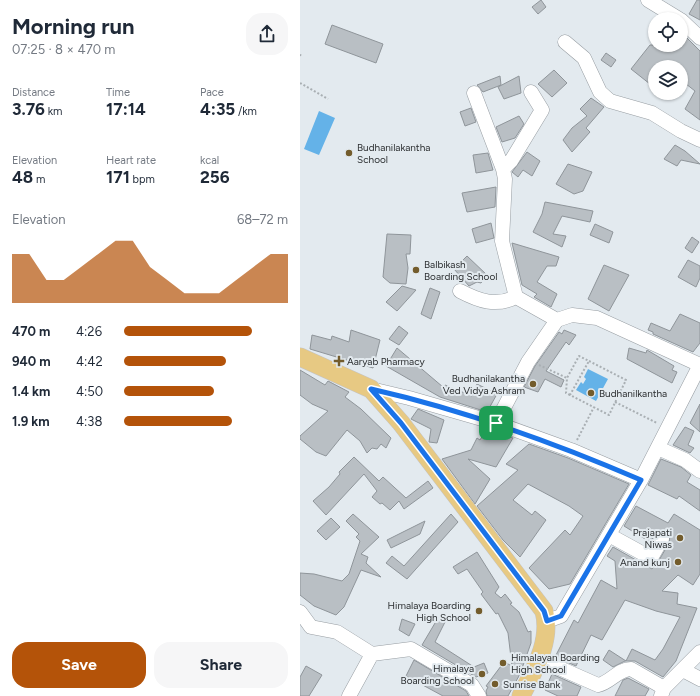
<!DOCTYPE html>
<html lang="en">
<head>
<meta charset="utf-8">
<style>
  body { margin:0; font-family:Figtree,sans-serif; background:#f6f6f7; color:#1f2937; height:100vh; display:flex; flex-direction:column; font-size:15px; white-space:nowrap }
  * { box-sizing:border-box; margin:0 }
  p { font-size:13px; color:#747a83 }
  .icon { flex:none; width:22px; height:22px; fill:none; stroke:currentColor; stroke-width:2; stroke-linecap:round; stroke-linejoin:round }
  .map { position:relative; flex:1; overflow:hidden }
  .details { display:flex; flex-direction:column; background:#fff; width:300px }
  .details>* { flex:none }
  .buttons { position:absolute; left:348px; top:12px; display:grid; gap:8px }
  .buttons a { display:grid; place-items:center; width:40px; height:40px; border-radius:50%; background:#fff; box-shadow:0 1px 3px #0004; font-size:20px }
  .pin { position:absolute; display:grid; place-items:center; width:34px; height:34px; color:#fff; margin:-17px; border-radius:8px; box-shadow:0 2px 6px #0006 }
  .round { display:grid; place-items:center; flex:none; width:42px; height:42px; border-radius:16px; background:#f6f6f7 }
  .summary { display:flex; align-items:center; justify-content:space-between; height:68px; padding:0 12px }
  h1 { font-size:22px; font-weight:700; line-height:30px }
  .metrics { display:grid; grid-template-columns:repeat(3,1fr); gap:6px; height:68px; padding:4px 12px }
  .metrics div { display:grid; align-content:center }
  .metrics b { font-size:17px; font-weight:700 }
  .metrics small { font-size:11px; font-weight:400 }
  .metrics p { font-size:11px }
  .chart { height:112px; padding:8px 12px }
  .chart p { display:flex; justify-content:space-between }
  .chart svg { width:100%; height:72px; margin-top:4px; fill:#b45309; opacity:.7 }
  .button { display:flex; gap:8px; margin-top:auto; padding:8px 12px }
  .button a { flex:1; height:46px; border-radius:16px; background:#b45309; color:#fff; font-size:16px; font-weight:700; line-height:46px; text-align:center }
  .button a+a { background:#f6f6f7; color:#1f2937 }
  ul { padding:0 12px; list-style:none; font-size:13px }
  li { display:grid; grid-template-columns:64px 48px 1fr; align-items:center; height:30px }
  li i { height:10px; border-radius:5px; background:#b45309 }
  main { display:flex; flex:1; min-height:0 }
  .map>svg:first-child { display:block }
</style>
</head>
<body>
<main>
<section class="details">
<div class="summary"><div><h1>Morning run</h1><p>07:25 · 8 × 470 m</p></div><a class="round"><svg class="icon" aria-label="share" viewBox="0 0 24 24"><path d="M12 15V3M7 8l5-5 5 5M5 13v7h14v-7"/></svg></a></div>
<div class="metrics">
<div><p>Distance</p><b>3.76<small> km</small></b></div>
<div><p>Time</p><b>17:14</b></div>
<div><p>Pace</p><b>4:35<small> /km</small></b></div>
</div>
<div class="metrics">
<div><p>Elevation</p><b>48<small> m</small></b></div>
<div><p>Heart rate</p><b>171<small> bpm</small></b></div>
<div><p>kcal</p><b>256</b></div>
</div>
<div class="chart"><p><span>Elevation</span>68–72 m</p>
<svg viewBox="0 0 160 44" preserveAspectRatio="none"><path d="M0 44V14L10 14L20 30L30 30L40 22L50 14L60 6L70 6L80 22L90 30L100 38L110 38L120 38L130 30L140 22L150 14L160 14V44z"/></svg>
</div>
<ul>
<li><b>470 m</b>4:26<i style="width:78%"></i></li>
<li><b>940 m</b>4:42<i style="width:62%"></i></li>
<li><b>1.4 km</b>4:50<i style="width:55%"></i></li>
<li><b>1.9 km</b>4:38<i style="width:66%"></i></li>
</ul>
<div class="button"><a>Save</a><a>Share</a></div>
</section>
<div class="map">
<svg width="400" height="696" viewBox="0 0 400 696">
  <rect width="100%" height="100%" fill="#e3eaef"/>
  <path fill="#64b2e8" d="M19 111 35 118 19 155 4 149Z
    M288 369 308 379 296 401 276 390 281 382 283 384 286 379 284 377Z"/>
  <path fill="#b9bfc4" stroke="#8f959a" d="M241 0 246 7 238 14 232 7Z
    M397 0H400V20L389 14Z
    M32 25 83 44 76 63 25 44Z
    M381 32 400 51V120L385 109 395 91 381 80V67H355V88L331 69 350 45H381Z
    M306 53 316 60 311 67 301 60Z
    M254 70 267 83 252 97 238 84Z
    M200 76 201 85 183 92 177 85Z
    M219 76 221 93 204 99 198 87Z
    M291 98 304 107 286 128 290 132 272 152 263 140 272 128 287 116 280 109Z
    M171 108 176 122 165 126 160 112Z
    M219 116 224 124 215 138 202 142 196 127Z
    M375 145 385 151 400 164 381 160 377 166 364 159Z
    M227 152 240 161 232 176 223 170 218 177 212 172Z
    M188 153 193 170 176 173 173 155Z
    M268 164 292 172 283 191 274 194 256 184Z
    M196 187 195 207 167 212 162 193Z
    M245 202 293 211 290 222 262 216 253 234 266 236 262 247 233 232 242 214Z
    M191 223 194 238 176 243 172 229Z
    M295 224 313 232 309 243 290 235Z
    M87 234 111 235 110 254H106L108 268 106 284 90 283 83 277Z
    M392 237 399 242 392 253 385 248Z
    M212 243 259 257 256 266H247L237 282 257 294 251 307 234 297 237 294 222 285Z
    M167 256 187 275 181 283 177 282 169 286 154 269Z
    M388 260 400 266V278L396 287 378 277Z
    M304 265 329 275 309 311 288 299Z
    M102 286 116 290 97 311 86 302Z
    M130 288 140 292 131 319 121 314Z
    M380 314 400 323V343L393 352 353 334V332L348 330 351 323 370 331Z
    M99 326 108 333 99 345 89 339Z
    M51 330 80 340 73 368 10 349 12 335 31 340 32 336 49 342Z
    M264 330 276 335 269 345 266 342 246 371 264 380 261 387 245 379 238 392 224 387 235 366 259 332 262 334Z
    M97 348 143 387 145 385 172 396 177 384 197 394 187 412 140 397 86 366Z
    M329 348 346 353 347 350 374 366 372 370 377 372 372 383 327 359Z
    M0 370 25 385 28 381 49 392 45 397 61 409 91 438 86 448 81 444 77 449 72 448 67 453 60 441 47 430 26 456 16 452 0 439V436L28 411 12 404 0 395Z
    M400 404V432L390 423Z
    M118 409 144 420 137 443 129 442 131 429 111 419Z
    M385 427 394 431 388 445 394 448 390 453 373 445Z
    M186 430 213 438 196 467 168 459 190 479 175 504 142 459 171 450 177 438 180 440Z
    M229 444 268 458 329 484 270 584 249 589 229 568 265 530 270 535 283 516 269 506 228 484 213 500 232 515 235 511 246 520 220 557 203 540 177 506 218 470 206 464Z
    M54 457 79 481 83 477 106 498 128 481 133 488 104 509 99 501 90 510 82 503 80 504 72 497 77 491 64 474 26 515 13 501 29 487 40 474 39 472Z
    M361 459 381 467 391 475 387 482 400 490V511L379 496 377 499 348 485Z
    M336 506 368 523 374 514 400 530V574L393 585 378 575 362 591 378 593 377 604 397 608 376 661 363 677 335 661H325L313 667 303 660 309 650 326 661 332 649 355 660 363 649 380 617 356 611 325 600 302 640 291 635 276 666 255 657 274 620 278 623 301 580 317 589 315 561 307 556 313 547 352 569 358 562 369 543 370 535 366 531 357 532 350 542 324 526Z
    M53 514 79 537 61 554 68 557 66 563 81 577 61 570 44 607 36 615 14 606 0 595V573L14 574 42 581 49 574 60 541 56 537 59 534 46 521Z
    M151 514 158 522 107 579 86 563 92 556 104 566Z
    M31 518 40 527 26 540 17 531Z
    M125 521 120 534 91 548 87 540Z
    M177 552 199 587 195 593 201 598 205 594 212 603 210 604 219 612 228 632 231 631V643L220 674 208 696H187L186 691 188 687 186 686 204 662 212 666 208 633 198 613 196 614 181 594 183 592 167 569 158 574 153 567Z
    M138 618 145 622 135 642 174 667 184 663 188 673 176 677 122 645Z
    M102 619 115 624 109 636 99 630Z
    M114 660 166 691 169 696H143L106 676Z
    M6 666 22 675 9 696H0V677Z
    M252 674 281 687 277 696H258L245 690Z
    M328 678 349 689 345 696H315L323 680Z"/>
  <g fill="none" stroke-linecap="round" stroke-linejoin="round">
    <defs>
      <path id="minor" d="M348 0 379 19
        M381 20 400 38
        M265 42 284 58 300 92 310 101 352 113 381 131 400 140
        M174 93 203 169 205 179 202 241 216 297 257 320
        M203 169 211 161 242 110 231 92
        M160 291C179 301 196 307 216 297
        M71 389 109 398 196 423 228 362 257 320 272 315 297 318 400 365
        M196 423 271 450 341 480
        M358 448 385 460 400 471
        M309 535 351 558 362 539
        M0 612 11 627 37 632 72 654 111 649 172 685 179 696
        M247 621 261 616 341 480 400 365
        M239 659 298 685C310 683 318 669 331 669L364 688
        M383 670 400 679
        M49 696 72 654
        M361 696 364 688 400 652"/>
      <path id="major" d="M0 357 71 389 101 423 244 611C252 641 234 670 221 696"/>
    </defs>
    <use href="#minor" stroke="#989ea3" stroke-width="15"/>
    <use href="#major" stroke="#c4c4c5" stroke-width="19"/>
    <path stroke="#a9afb3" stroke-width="2" stroke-dasharray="2 2" stroke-linecap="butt" d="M0 56 1 53
      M0 83 28 99
      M289 361 326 380 309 415 270 395Z
      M239 365 267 378
      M270 395 266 393 267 378 279 356 289 361
      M315 402 357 423
      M277 440 294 407"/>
    <use href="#minor" stroke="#fff" stroke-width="14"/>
    <use href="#major" stroke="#e7c983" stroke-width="18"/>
  </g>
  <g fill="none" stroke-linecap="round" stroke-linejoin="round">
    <defs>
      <path id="route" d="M71 389C164 410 253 442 341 480L261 616 247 621 244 611 101 423Z"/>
    </defs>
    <use href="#route" stroke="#fff" stroke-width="8"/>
    <use href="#route" stroke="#1a73e8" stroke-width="5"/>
  </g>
  <g fill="#735c2c" stroke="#e3eaef" stroke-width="1.5">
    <circle cx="49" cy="153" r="4"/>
    <circle cx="116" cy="270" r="4"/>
    <path d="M37 355h4v4h4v4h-4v4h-4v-4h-4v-4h4z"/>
    <circle cx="233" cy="384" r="4"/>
    <circle cx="291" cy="393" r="4"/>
    <circle cx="380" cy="538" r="4"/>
    <circle cx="378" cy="562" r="4"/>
    <circle cx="179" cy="611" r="4"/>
    <circle cx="203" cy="663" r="4"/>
    <circle cx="182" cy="674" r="4"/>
    <circle cx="195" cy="684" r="4"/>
  </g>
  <g text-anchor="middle" stroke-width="4" stroke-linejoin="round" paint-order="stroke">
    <g font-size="10" fill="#2b2e30" stroke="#e3eaef" text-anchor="start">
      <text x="57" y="151">Budhanilakantha<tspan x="57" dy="12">School</tspan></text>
      <text x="124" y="268">Balbikash<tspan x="124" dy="12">Boarding School</tspan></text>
      <text x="47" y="365">Aaryab Pharmacy</text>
      <text x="225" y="382" text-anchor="end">Budhanilakantha<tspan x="225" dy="12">Ved Vidya Ashram</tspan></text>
      <text x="299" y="397">Budhanilkantha</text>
      <text x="372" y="536" text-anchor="end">Prajapati<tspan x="372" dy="12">Niwas</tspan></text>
      <text x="370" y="566" text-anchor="end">Anand kunj</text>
      <text x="171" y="609" text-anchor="end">Himalaya Boarding<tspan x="171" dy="12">High School</tspan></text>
      <text x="211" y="661">Himalayan Boarding<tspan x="211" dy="12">High School</tspan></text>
      <text x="174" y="672" text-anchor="end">Himalaya<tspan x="174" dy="12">Boarding School</tspan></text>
      <text x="203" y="688">Sunrise Bank</text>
    </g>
  </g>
</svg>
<div class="buttons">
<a><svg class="icon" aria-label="locate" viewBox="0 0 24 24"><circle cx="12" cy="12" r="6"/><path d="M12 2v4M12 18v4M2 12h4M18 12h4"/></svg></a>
<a><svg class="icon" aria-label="layers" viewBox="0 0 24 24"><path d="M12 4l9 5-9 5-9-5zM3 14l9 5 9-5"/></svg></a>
</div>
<div class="pin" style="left:196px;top:423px;background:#1e9e55"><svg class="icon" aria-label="arrive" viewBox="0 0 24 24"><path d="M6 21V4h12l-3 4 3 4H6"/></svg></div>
</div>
</main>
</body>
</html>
